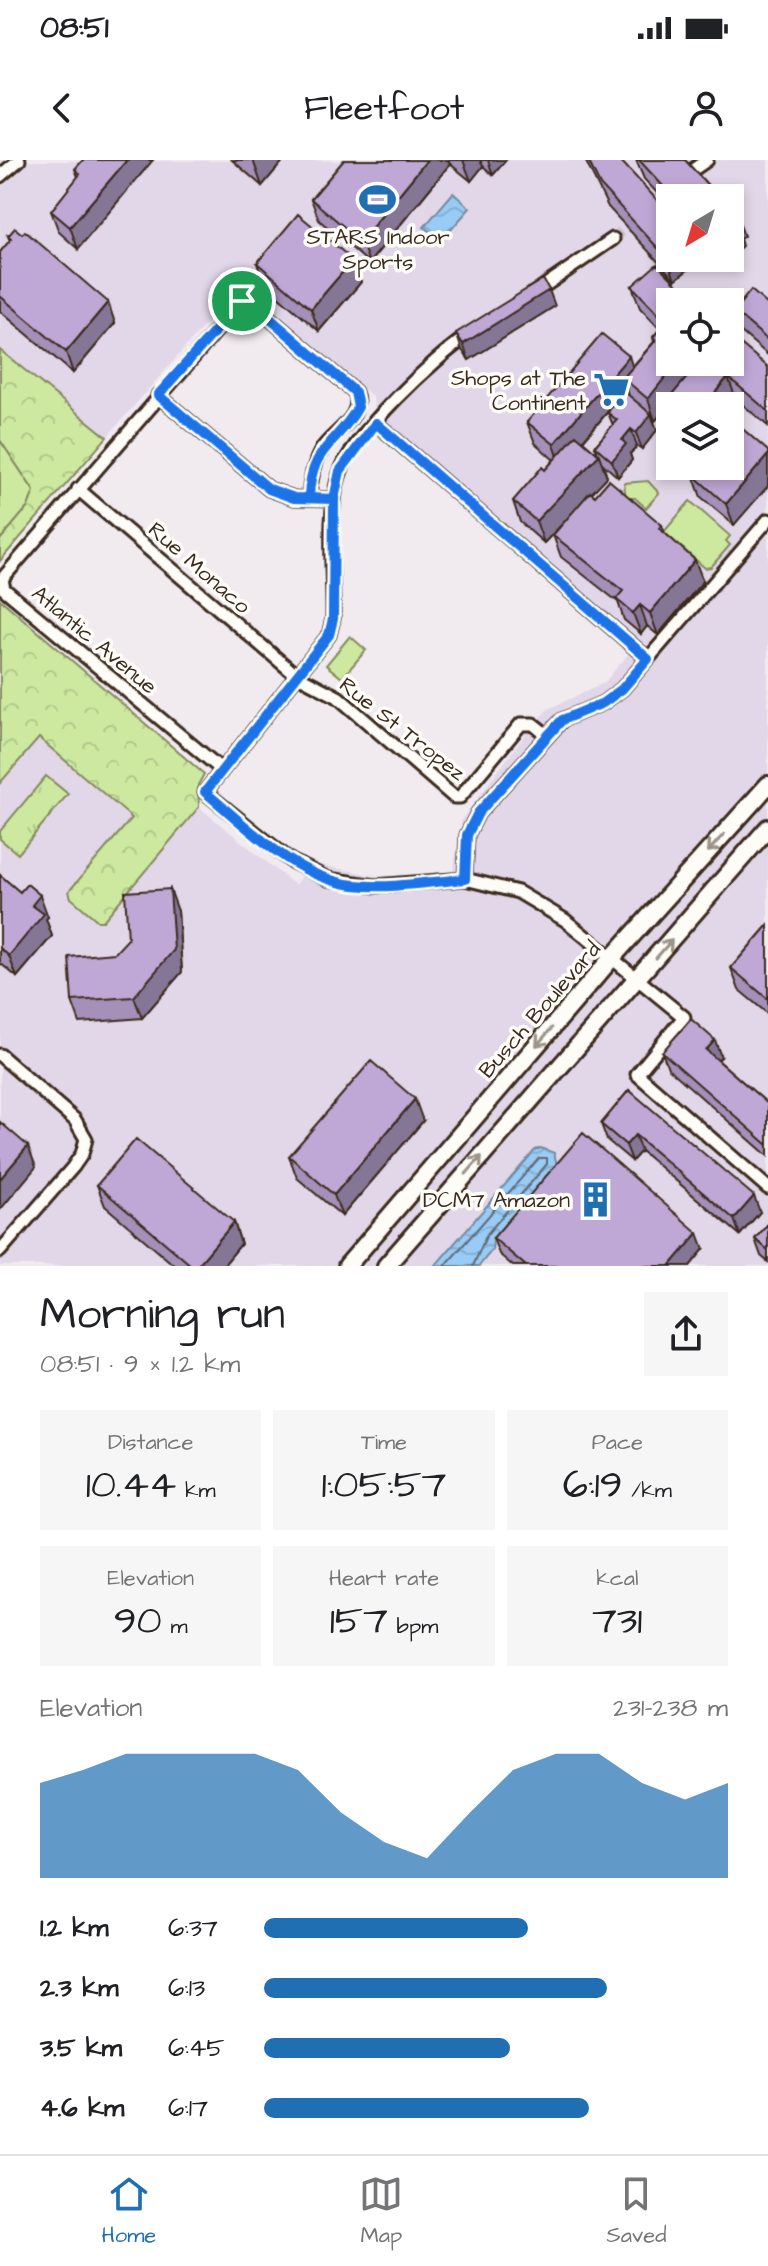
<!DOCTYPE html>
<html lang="en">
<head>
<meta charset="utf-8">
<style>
  body { margin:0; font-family:"Architects Daughter",sans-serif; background:#f6f6f6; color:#202124; height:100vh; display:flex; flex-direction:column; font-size:30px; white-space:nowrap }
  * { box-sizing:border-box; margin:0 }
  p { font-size:26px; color:#757577 }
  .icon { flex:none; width:44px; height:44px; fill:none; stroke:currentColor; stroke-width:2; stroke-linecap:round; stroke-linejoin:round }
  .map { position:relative; height:1106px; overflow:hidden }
  .side { display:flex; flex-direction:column; background:#fff; flex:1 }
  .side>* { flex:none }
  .needle { width:52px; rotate:218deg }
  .buttons { position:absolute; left:656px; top:24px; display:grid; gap:16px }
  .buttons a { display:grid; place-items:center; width:88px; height:88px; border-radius:0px; background:#fff; box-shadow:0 4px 12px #0003; font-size:40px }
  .pin { position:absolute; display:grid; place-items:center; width:68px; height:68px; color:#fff; margin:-34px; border:4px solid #fff; border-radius:50%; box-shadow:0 2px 8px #0007 }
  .round { display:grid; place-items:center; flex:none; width:84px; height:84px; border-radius:0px; background:#f6f6f6 }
  .head { display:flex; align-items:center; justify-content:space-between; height:136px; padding:0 40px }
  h1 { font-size:44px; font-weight:600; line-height:60px }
  .metrics { display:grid; grid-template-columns:repeat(3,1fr); gap:12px; height:136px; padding:8px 40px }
  .metrics div { display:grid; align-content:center; border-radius:0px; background:#f6f6f6; text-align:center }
  .metrics b { font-size:40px; font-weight:600 }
  .metrics small { font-size:22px; font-weight:400 }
  .metrics p { font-size:22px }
  .chart { height:224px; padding:16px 40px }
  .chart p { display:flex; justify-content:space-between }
  .chart svg { width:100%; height:144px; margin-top:8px; fill:#1f6fb2; opacity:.7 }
  ul { padding:0 40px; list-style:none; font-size:26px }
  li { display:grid; grid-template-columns:128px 96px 1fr; align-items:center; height:60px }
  li i { height:20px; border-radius:10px; background:#1f6fb2 }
  .status { display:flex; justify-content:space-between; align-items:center; height:56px; padding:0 40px; background:#fff; direction:ltr }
  .status svg { height:22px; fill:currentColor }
  header { display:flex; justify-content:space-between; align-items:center; height:104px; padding:0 40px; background:#fff; font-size:36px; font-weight:600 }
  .dock { display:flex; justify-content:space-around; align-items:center; height:112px; border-top:2px solid #e0e0e0; background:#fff; font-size:22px; color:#757577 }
  .dock a { display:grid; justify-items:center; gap:4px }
  .dock .on { color:#1f6fb2 }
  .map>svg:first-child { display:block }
</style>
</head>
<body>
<div class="status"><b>08:51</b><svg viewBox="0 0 49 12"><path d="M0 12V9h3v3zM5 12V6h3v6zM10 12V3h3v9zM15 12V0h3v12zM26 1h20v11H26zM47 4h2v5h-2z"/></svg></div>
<header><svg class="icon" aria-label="back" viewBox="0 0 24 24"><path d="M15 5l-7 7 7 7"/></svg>Fleetfoot<svg class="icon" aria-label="person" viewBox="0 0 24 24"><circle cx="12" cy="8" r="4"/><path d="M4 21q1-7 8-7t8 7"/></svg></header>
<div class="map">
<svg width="768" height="1106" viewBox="0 0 768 1106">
  <defs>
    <pattern id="forest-crowns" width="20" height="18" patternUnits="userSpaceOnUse" patternTransform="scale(2)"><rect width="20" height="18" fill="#cde9a0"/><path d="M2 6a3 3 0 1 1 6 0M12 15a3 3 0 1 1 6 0" fill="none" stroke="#b1c889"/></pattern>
    <pattern id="park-tufts" width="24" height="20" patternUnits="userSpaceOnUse" patternTransform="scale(2)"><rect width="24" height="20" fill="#cde9a0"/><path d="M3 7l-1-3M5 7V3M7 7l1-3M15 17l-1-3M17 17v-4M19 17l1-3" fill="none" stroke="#b1c889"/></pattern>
    <pattern id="water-waves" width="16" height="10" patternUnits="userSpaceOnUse" patternTransform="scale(2)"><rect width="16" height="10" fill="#98cbf5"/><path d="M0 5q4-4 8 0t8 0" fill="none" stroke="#84aed2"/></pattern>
  </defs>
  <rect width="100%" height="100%" fill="#f1ebf0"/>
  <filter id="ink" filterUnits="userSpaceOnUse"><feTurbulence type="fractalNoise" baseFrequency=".0125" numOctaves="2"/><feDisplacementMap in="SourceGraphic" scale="16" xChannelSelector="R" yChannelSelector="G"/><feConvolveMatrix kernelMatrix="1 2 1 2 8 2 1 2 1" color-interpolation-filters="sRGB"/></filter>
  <g filter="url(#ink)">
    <path fill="#e2d7e8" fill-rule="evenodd" d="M768 0V1106H0V623L39 578 133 658 69 731 98 761H103L199 647 295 725 310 703 382 717 453 713 462 659 533 564 548 549 604 523 634 487 376 263 373 237 240 125 107 277 0 190V1ZM670 38H730V98H670ZM670 142H730V202H670ZM670 246H730V306H670Z"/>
    <path fill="#cde9a0" stroke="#848a5f" stroke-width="2" d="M0 280 34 331 28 347 0 380Z
      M648 321 659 333 646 348 635 338H626L624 323Z
      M690 341 730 376 726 381 730 385 711 407 705 408 664 372Z
      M350 476 366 490 342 518 326 505Z"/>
    <path fill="url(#forest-crowns)" stroke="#848a5f" stroke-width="2" d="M0 190 107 277 0 401V380L28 347 34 331 0 280Z
      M0 439 204 614 198 625 199 647 103 761H98L71 738 69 731 132 658 39 578 0 623Z"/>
    <path fill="url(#park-tufts)" stroke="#848a5f" stroke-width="2" d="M46 616 68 634 18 694 0 679V671Z"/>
    <path fill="url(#water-waves)" stroke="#738b9f" stroke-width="2" d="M453 33 470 48 441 81 424 67Z
      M541 988 554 993 557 1005 493 1080 492 1090 479 1106H435L535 990Z"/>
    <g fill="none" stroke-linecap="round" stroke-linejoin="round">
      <path stroke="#606a74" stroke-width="2" d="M445 1106 539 998H547V1004L487 1074 473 1106"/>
      <path stroke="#cdc4c6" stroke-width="11" stroke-dasharray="11 5.5" stroke-linecap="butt" d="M613 79 673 28"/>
      <defs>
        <path id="minor" d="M694 9 707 0
          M0 16 19 0
          M534 133 613 79
          M469 175C435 197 353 275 340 313 326 353 334 416 333 459L329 475 205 632 291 701 328 719 375 726 465 719 518 732 565 760 684 857 637 914 768 1028
          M158 235 269 329 294 338 334 339
          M376 263 648 499
          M78 329 296 515 338 537 454 637H460L521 564H533L547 575
          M222 610 4 429 2 419 242 141 252 143 355 232C365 257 334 271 322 289 313 305 310 321 309 338
          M465 719 467 675 478 653 562 560 603 543 622 529 768 360
          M0 895 75 960 86 979 82 994 73 1007 0 1091"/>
        <path id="secondary" d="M347 1106 610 800 768 625
          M386 1106 768 668"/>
      </defs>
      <use href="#minor" stroke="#3b2a1e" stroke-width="17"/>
      <use href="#secondary" stroke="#3b2a1e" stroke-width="22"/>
      <use href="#minor" stroke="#fdfcf7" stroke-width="11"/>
      <use href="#secondary" stroke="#fdfcf7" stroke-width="16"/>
    </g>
    <path fill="#a490b8" stroke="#3b2a1e" stroke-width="2" fill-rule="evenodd" d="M83 0 78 89 59 72 51 51 78 17 75 9Z
      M232 0H284L262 26Z
      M344 0H506L493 15 483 6 471 21 450 4 369 103 319 60 311 39Z
      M585 0H620L670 98H699L700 100 675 120 608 47Z
      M636 0H685L713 31 726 38H670V47L644 19Z
      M8 76 115 163 73 213 0 151V92L10 81Z
      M353 100 361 122 319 171 264 124 257 103Z
      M632 126 695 142 670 202H730L768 207V266L736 239 670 246V270L663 252 655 261 653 259 657 270 642 289 637 286 630 294 632 300 618 317 603 304 607 317 591 333 595 336 662 365 665 374 703 421 658 475 647 466 641 474 624 460 618 442 561 397 553 375 565 361 544 383 520 362 513 341 545 310 554 300 535 283 527 262 632 207 654 182 653 177 660 169 640 148ZM627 229 629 236 616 242ZM610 249 608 253 613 265 595 286 598 294 583 281Z
      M768 145V195L741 172 734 151Z
      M555 146 469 200 462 190 456 173Z
      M730 306 734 365 701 337 693 315 711 307Z
      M0 715 48 757 46 759 52 776 17 817 0 803Z
      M178 751 182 812 142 858 80 863 72 841 115 793Z
      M768 765V854L739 830 731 808Z
      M662 892 721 897 718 900 768 944V996L668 908Z
      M629 930 760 1052 740 1075 641 991 632 1001 607 980 601 964Z
      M423 961 342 1056 297 1018 289 996Z
      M97 1025 234 1062 241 1084 223 1106H175L105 1046Z
      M768 1064V1102L761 1096 755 1079Z
      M493 1078 704 1089 690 1106H513L499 1094Z"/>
    <path fill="#867696" stroke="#3b2a1e" stroke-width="2" d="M127 0H153L78 89 70 67Z
      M253 0H284L262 26Z
      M427 0H448L450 4 369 103 361 81Z
      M463 0H480L483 6 471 21Z
      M488 0H506L493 15Z
      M730 43 735 55 736 54 744 76 740 79 742 86 731 96Z
      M670 96V98H699L700 100 675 120 667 98Z
      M353 100 361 122 319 171 311 149Z
      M549 130 555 146 469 200 463 184Z
      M108 142 115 163 73 213 66 192Z
      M629 196 636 218H623L627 229 561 306 554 284Z
      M677 202H699L700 204 661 248 663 252 655 261 648 239Z
      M728 217 736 239 730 246H704Z
      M651 254 657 270 642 289 636 273Z
      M631 269 637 286 630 294 632 300 618 317 612 301 622 280Z
      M599 295 607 317 544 383 536 361Z
      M768 295V326L734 365 726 344Z
      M695 400 703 421 658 475 650 453Z
      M640 445 647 466 641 474 633 453Z
      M170 729 178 751 182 812 142 858 134 837Z
      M40 735 48 757 46 759 52 776 17 817 9 796 32 745Z
      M715 880 721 897 712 906 706 890Z
      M415 939 423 961 342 1056 334 1035Z
      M635 975 641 991 632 1001 626 985Z
      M28 986 36 1007 0 1050V1019Z
      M754 1036 760 1052 740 1075 734 1059Z
      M234 1062 241 1084 223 1106H197Z
      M698 1073 704 1089 690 1106H670Z"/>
    <path fill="#bfa8d6" stroke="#3b2a1e" stroke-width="2" d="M83 0H127L70 67 51 51 80 14 75 9Z
      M344 0H427L361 81 311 39Z
      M588 0H620L670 54V96L667 98 600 25Z
      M639 0H685L713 31 716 28 726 38H674Z
      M730 48 736 54 730 60Z
      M298 54 353 100 311 149 257 103Z
      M15 68 22 74 25 71 108 142 66 192 0 136V92L11 79 8 76Z
      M657 104 695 142H670V202H677L648 239 623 218 656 180 653 177 666 162 632 126Z
      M543 119 549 130 463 184 456 173Z
      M751 130 768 145V180L734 151Z
      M602 174 629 196 554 284 527 262Z
      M730 175 768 207V251L728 217 704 246H670V256L661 248 700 202H730Z
      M626 233 651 254 636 273 631 269 622 280 626 284 612 301 595 286 617 260 608 253 611 247Z
      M737 264 768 291V295L726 344 693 315 702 306H709L711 307 712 306H730V272Z
      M576 275 599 295 536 361 513 341 542 307 545 310Z
      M609 320 662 365 659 368 695 400 650 453 640 445 633 453 616 439 623 431 553 375 590 332 595 336Z
      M0 715 20 732 27 724 40 735 32 745 44 754 9 796 0 788Z
      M170 729 174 790 134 837 72 841 69 797 115 793 128 779 125 732Z
      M768 765V839L731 808Z
      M691 859 715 880 706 890 768 944V985L662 892Z
      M371 901 415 939 334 1035 289 996Z
      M629 930 754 1036 734 1059 635 975 626 985 601 964Z
      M0 962 28 986 0 1019Z
      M583 973 698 1073 670 1106H526L493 1078Z
      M136 979 234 1062 197 1106H192L97 1025Z
      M768 1064V1090L755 1079Z"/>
    <defs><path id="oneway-shaft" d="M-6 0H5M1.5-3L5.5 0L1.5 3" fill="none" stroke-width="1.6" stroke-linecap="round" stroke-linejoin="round" transform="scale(2)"/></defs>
    <g stroke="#9c938a">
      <use href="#oneway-shaft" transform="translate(716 683) rotate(132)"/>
      <use href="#oneway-shaft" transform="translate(664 789) rotate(-49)"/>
      <use href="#oneway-shaft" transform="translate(544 877) rotate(131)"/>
      <use href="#oneway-shaft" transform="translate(474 1005) rotate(-49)"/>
    </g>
  </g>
  <g fill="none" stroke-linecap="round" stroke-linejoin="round" filter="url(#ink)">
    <defs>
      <path id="route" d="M242 141 252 143 355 232 358 247C337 285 310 287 309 338L334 339 333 459 329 475 205 632C249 668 295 718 354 725 390 729 429 722 465 719L467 675 478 653 562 560 603 543 622 529 648 499 376 263 340 311 334 339 294 338 269 329 158 235 242 141"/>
    </defs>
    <use href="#route" stroke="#fff" stroke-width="16"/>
    <use href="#route" stroke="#1a73e8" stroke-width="10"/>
  </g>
  <defs>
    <symbol id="stadium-bare" viewBox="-9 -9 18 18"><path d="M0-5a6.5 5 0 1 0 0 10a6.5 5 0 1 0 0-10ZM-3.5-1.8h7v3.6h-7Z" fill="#1f6fb2" stroke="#fdfcf7" stroke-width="2.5" paint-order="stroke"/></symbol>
    <symbol id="supermarket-bare" viewBox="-9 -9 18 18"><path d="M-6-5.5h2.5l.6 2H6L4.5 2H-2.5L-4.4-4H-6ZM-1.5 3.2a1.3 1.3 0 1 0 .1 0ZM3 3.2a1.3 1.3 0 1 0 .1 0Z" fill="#1f6fb2" stroke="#fdfcf7" stroke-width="2.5" paint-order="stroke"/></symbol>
    <symbol id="building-bare" viewBox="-9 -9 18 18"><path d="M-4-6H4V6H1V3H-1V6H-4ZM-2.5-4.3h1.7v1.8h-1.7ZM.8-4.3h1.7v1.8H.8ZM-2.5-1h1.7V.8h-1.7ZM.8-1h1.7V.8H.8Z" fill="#1f6fb2" stroke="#fdfcf7" stroke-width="2.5" paint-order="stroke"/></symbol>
  </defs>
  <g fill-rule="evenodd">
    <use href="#stadium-bare" x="352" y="14" width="51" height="51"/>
    <use href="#supermarket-bare" x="586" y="204" width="51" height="51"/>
    <use href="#building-bare" x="570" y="1014" width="51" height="51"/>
  </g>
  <g text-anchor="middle" stroke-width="7" stroke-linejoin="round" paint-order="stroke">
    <g font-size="22" fill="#3b2a1e" stroke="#fdfcf7" text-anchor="end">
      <text x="378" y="84" text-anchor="middle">STARS Indoor<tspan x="378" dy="25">Sports</tspan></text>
      <text x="586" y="225">Shops at The<tspan x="586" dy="25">Continent</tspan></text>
      <text x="570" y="1047">DCM7 Amazon</text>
    </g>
    <g font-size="22" fill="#3b2a1e" stroke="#fdfcf7">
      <text transform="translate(200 407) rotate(41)" y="8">Rue Monaco</text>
      <text transform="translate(95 479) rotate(40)" y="8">Atlantic Avenue</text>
      <text transform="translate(403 568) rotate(38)" y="8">Rue St Tropez</text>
      <text transform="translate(539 849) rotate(-49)" y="8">Busch Boulevard</text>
    </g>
  </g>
</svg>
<div class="buttons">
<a><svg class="needle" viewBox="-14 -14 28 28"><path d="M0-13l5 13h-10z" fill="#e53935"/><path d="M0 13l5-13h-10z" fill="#757577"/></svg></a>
<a><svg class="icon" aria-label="locate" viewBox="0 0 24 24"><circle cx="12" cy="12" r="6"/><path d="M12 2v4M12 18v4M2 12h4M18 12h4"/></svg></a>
<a><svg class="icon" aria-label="layers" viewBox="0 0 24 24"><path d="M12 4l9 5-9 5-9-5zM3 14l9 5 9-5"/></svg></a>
</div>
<div class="pin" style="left:242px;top:141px;background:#1e9e55"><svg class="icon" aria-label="arrive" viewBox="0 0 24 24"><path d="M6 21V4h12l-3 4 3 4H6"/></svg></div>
</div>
<section class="side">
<div class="head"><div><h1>Morning run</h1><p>08:51 · 9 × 1.2 km</p></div><a class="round"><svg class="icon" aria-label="share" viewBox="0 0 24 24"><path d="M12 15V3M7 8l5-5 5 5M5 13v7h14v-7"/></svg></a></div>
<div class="metrics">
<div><p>Distance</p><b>10.44<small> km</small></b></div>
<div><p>Time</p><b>1:05:57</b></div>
<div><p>Pace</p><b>6:19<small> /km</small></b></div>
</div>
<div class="metrics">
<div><p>Elevation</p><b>90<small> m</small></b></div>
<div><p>Heart rate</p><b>157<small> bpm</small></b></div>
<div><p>kcal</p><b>731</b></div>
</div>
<div class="chart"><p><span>Elevation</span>231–238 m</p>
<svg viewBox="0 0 160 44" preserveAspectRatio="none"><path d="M0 44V15L10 11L20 6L30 6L40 6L50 6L60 11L70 24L80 33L90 38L100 24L110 11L120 6L130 6L140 15L150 20L160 15V44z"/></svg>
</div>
<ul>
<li><b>1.2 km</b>6:37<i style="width:57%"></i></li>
<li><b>2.3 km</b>6:13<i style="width:74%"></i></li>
<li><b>3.5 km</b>6:45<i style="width:53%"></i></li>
<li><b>4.6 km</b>6:17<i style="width:70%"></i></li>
</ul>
</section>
<nav class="dock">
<a class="on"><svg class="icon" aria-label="home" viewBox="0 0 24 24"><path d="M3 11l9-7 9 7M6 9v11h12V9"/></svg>Home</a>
<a><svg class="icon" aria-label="map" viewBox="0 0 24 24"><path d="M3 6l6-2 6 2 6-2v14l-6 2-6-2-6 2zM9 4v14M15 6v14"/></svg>Map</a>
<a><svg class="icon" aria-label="saved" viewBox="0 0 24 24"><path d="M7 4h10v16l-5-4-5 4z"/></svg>Saved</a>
</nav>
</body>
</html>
